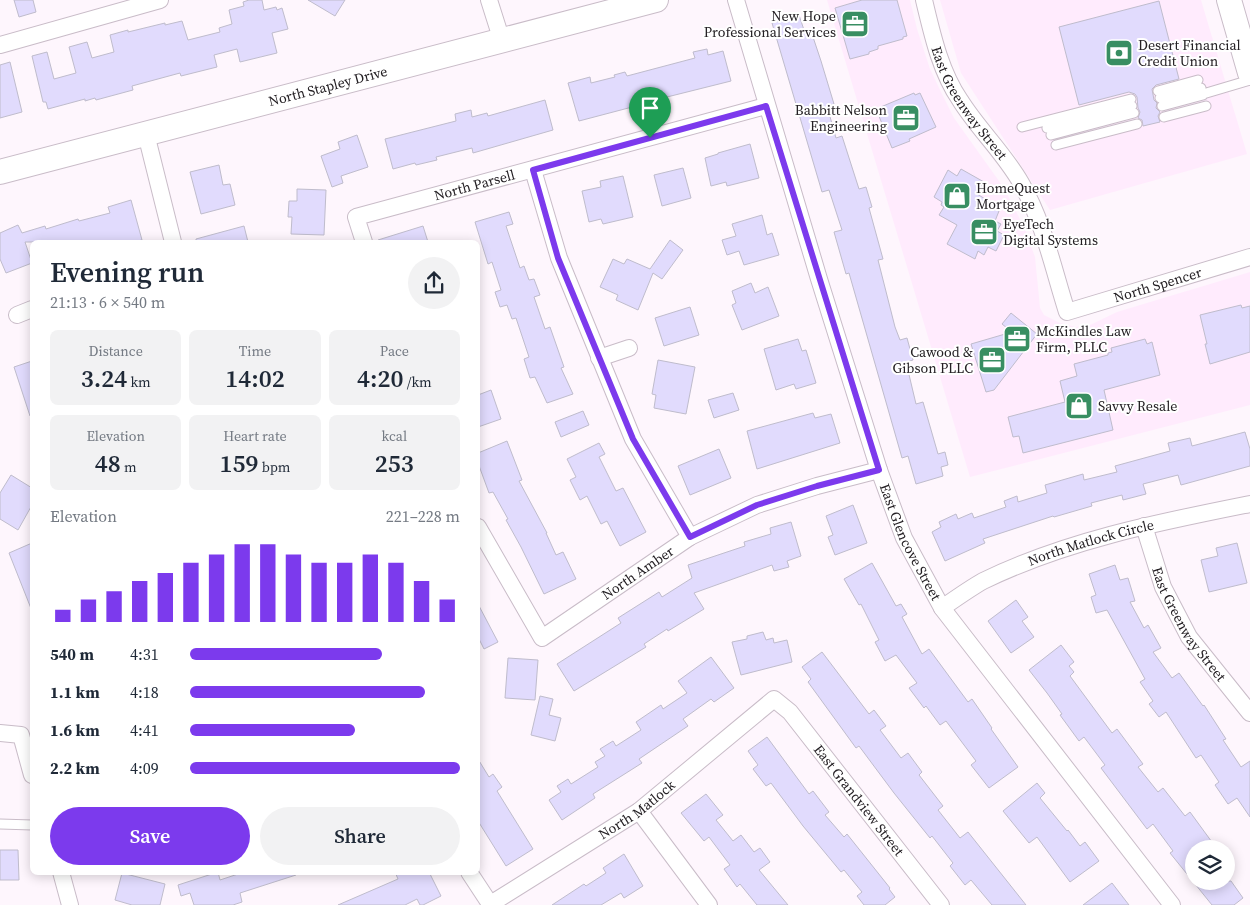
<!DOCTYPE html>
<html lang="en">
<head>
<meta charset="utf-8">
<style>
  body { margin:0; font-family:"Source Serif 4",serif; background:#f2f2f3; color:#1f2937; height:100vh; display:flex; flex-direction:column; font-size:19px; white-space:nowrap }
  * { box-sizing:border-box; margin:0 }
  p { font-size:16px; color:#747a83 }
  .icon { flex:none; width:28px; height:28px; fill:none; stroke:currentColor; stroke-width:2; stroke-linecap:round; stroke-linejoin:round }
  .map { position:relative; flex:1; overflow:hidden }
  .sheet { position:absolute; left:30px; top:240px; width:450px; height:635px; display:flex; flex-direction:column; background:#fff; border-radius:8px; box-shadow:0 2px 12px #0003 }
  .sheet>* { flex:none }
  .controls { position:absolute; left:1185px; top:840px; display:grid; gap:10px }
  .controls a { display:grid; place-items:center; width:50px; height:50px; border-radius:50%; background:#fff; box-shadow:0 2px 12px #0003; font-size:25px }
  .pin { position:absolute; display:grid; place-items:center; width:42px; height:42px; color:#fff; margin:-51px -21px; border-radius:50% 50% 50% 0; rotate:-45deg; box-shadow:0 0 5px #0007 }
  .pin .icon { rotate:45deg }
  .round { display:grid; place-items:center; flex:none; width:52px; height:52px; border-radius:26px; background:#f2f2f3 }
  .summary { display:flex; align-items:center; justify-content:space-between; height:85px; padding:0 20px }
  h1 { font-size:28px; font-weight:600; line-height:38px }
  .figures { display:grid; grid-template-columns:repeat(3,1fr); gap:8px; height:85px; padding:5px 20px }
  .figures div { display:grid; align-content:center; border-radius:8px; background:#f2f2f3; text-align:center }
  .figures b { font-size:25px; font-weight:600 }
  .figures small { font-size:14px; font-weight:400 }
  .figures p { font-size:14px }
  .chart { height:140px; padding:10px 20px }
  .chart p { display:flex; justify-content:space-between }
  .chart svg { width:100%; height:90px; margin-top:5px; stroke:#7c3aed; stroke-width:6 }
  .button { display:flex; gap:10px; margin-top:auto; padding:10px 20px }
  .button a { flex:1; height:58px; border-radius:30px; background:#7c3aed; color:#fff; font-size:20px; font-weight:600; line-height:58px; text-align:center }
  .button a+a { background:#f2f2f3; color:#1f2937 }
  ul { padding:0 20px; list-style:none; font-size:16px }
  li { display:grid; grid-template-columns:80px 60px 1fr; align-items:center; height:38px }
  li i { height:12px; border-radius:6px; background:#7c3aed }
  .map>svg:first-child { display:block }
</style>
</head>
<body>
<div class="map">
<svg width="1250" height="905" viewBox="0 0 1250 905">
  <rect width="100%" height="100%" fill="#fef6fd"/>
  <path fill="#ffebfd" d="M827 0H910L917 29 930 69 941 92 954 118 1004 188 1024 227 1035 257 1040 308 1044 315 1060 323 1075 327 1088 326 1117 312 1250 272V405L970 477Z
    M940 0H1201L1247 154 1050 210 961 73Z"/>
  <path fill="#e1dbfd" stroke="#bfbccc" d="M14 0H33L36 12 19 17Z
    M249 0H262L264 10 276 7 277 10 282 8 288 29 272 33 277 53 240 62 237 49 214 55 217 67 181 76 180 73 132 86 133 90 96 100 95 98 85 101V99L48 109 46 102H43L32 56 47 52 54 79 76 73 69 47 87 42 92 58 114 52 110 35 128 30V32L165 23V25L182 21 188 40 220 32 219 28 232 24 229 10 244 6 243 2Z
    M308 0H345L335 16Z
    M862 0H897L907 36 903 37V39L878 46V49L869 52V54L850 59 835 8Z
    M1159 1 1179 79 1156 85 1152 89 1154 100 1157 103 1156 108 1160 112 1158 116 1160 122 1143 126 1142 120 1138 118 1140 112 1138 108 1137 97 1135 94 1129 92 1079 105 1059 27Z
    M799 15 805 33 811 31 821 61 834 104 827 106 836 138 842 136 859 189 866 187 872 207 869 208 883 259 878 260 895 327 900 340 907 338 913 360 906 362 916 404 923 402 938 454 945 452 948 465 941 467 943 476 916 484 908 456 902 458 849 273 846 274 834 232 842 230 829 190 822 192 772 23Z
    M707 49 708 55 723 51 731 81 667 97 669 102 637 111 636 106 579 121 568 83 590 77 591 83 615 77 614 75 625 72 627 76 695 58 693 52Z
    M10 62 22 112 0 118V65Z
    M914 93 915 95 920 93 936 127 909 139 910 141 892 148 876 109Z
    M545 100 553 130 473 153 472 148 436 157 437 160 416 165 415 163 393 169 385 139 456 121 455 114 471 110 472 117 487 113 488 116Z
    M357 135 368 167 341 176 343 183 332 187 321 156 340 149 338 142Z
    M750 144 759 178 727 186 726 182 711 186 705 158 718 154V153Z
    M219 165 223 185 230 184 235 205 201 214 190 172Z
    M683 168 691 198 662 206 654 175Z
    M961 169 984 182 977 194 987 200 985 204 999 211 995 221 1001 224 997 231 1004 235 996 251 988 247 984 255 978 251 975 259 947 244 957 225 939 215 944 207 941 205 942 202 934 197 948 170 957 176Z
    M623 176 633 217 603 224 601 219 589 222 582 191 601 187 600 181Z
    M297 189 326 190 324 235 291 234 292 217H288L289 201H297Z
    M131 200 142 240 132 242H25L32 263 6 273 0 259V233L18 225 22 233 45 226 46 229 78 219 79 221 110 213 108 207Z
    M509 212 513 224 506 226 520 268 524 266 529 280 534 279 540 295 534 297 545 329 550 327 564 367 561 368 573 394 547 403 535 377 530 378 524 359 529 357 516 318 512 319 507 305 500 307 495 292 501 290 492 262 488 264 475 222Z
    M762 215 767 235 772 233 779 255 744 265 739 251 727 255 722 240 736 236 732 224Z
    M244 226 248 242H196V239Z
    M423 226 428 242H378V240Z
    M670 240 683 250 662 279 653 273 638 310 616 300 618 295 600 287 613 259 624 264 627 259 650 269Z
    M751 283 755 293 768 287 779 316 742 330 732 305 736 303 732 291Z
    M1241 305 1242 308 1250 306V352L1210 364 1205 344H1207L1200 315Z
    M690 307 699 335 664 346 655 318Z
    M1011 313 1037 334 994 390 986 392 971 344 1012 332 1002 324Z
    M798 339 802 351 806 350 816 383 796 389 794 384 776 390 764 349Z
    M1145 339 1147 344 1152 342 1160 375 1104 390 1113 430 1023 453 1019 436 1013 437 1008 417 1065 402 1060 381 1077 376 1074 364 1108 355V353L1112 352 1111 348Z
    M658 360 695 367 686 414 654 408 656 395 652 394Z
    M32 361V415L30 416 14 367Z
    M491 390 501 419 478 427V395Z
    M733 393 739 410 714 418 708 400Z
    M583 411 589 425 561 437 555 422Z
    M813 413 815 418 831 414 840 443 757 469 747 431Z
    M1245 432 1250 449V466L1181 485 1178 475 1143 484 1146 494 1123 500 1122 495 1091 503 1092 506 1054 517 1053 516 983 539 985 543 945 561 932 532 941 527 939 522 956 514 958 519 972 513 974 518 1006 507 1004 501 1017 496 1018 502 1047 493 1045 485 1083 474 1084 480 1117 472 1115 466 1170 451 1168 443 1190 438 1192 446Z
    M507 441 522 480 519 481 547 533H546L556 555 563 552 576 579 544 594 521 547 506 520 508 519 493 492 489 493 478 463V453Z
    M599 443 605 454 599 457 616 491 623 488 646 532 620 546 607 521 601 524 587 496 580 500 570 480 576 477 567 459Z
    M719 449 731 478 690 495 678 466Z
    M11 475 32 488V505L18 530 0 519V493Z
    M853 505 867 543 835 555 828 537 833 535 826 516Z
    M791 522 801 556 787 561 789 567 774 571 772 565 694 593 704 609 668 631 667 629 644 644 646 647 574 691 557 664 621 623 618 618 648 599 659 592 662 597 692 578 688 565 745 546 744 542 771 534 770 528Z
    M32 543V611L9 553Z
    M1237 543 1247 583 1209 592 1201 560 1218 556 1216 548Z
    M872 563 896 606 901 604 907 614 902 617 922 654 929 649 968 702 972 699 992 728 991 729 1018 767 989 788 971 765 976 761 946 721 940 725 926 706 924 708 909 688 917 683 896 655 885 661 875 642 879 640 861 604 859 605 844 579Z
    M1115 565 1120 580 1128 578 1135 601 1130 602 1144 628 1148 625 1161 648 1153 652 1172 678 1179 673 1203 706 1204 705 1226 739 1223 740 1241 767 1250 761V817L1237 798 1228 804 1215 785 1219 782 1201 755 1196 758 1166 712 1159 717 1149 704 1153 701 1140 682 1145 679 1107 610 1096 613 1091 597 1096 595 1089 574Z
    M1016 600 1028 617 1022 621 1034 637 1011 653 988 621Z
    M478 604 498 642 484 649 478 637Z
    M763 632 766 640 773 638 774 643 787 640 792 662 741 675 732 642 747 639V636Z
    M1061 645 1074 662 1069 666 1074 672 1070 676 1112 733 1117 729 1143 764 1138 767 1158 792 1163 788 1185 816 1190 812 1217 849H1194V881H1231L1243 898 1234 905H1212L1170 853 1173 851 1153 824 1147 829 1101 768 1105 765 1084 737 1079 741 1060 715 1062 714 1047 693 1029 670Z
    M822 652 869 714 874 710 886 726 880 730 901 758 908 753 922 772 919 775 943 806 938 810 960 838 968 832 1026 905H992L971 880 965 885 950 866 953 863 932 836 930 838 894 793 859 746 856 748 808 682 811 679 802 667Z
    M711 657 734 688 714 702 711 699 683 719 688 726 639 759 642 763 593 794 595 798 562 820 549 800 561 792 557 786 568 779 571 784 598 767 595 762 605 756 600 749 613 741 616 746 641 730 636 722 661 705 663 709 687 693 678 681Z
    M508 658 538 660 535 700 505 698Z
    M540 696 553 699 549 715 561 718 555 741 531 735Z
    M767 737 809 794 813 791 829 812 825 815 844 837 847 834 890 888 889 889 895 897 885 905H864L857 896 862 892 844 870 841 872 803 826 771 783 766 786 753 769 758 765 748 751Z
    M478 759 489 777 493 774 502 787 497 791 533 849 506 866 478 821Z
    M1037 783 1045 793 1040 798 1067 831 1068 830 1080 846 1085 842 1099 861 1070 882 1037 837 1029 843 1003 811Z
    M706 794 723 815 716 820 733 841 741 835 754 852 760 848 770 862 759 870 788 905H757L740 884 737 887 724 869 730 865 709 837 704 841 681 813Z
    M0 850H18L19 880H0Z
    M624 854 643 886 624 898 621 893 601 905H552L584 884 586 886 606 873 603 868Z
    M218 872 220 880 244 872H296V875L240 893 242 902 233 905H194L190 893 181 896 178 885Z
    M395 872H429L441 896 423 905H420L417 899 405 905H338L398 879Z
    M122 873 165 884 160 905H132L115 900Z
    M1112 883 1129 905H1083Z"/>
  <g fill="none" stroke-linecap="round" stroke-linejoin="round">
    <defs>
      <path id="lane" d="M1158 91 1198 80
        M1203 94 1250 80
        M1160 98 1201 88
        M1162 106 1203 95
        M1164 117 1206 106
        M1022 127 1131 99
        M1047 128 1132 106
        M1051 135 1134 113
        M1056 145 1137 124
        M0 824 32 825"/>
      <g id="street">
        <path d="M489 0 502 41"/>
        <path id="s1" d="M736 0 819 279 879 470 904 538 942 608 1172 905"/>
        <path id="s2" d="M924 0C932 33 940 71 960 100 978 129 1004 153 1021 183 1044 223 1053 268 1067 312L1250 257"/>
        <path d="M0 45 160 0"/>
        <path d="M146 134 173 242"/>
        <path d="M533 170 559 258 633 439 690 537"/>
        <path id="s3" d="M364 242 356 217 766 106"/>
        <path d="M17 315 32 309"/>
        <path d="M599 358 629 348"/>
        <path id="s4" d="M1144 526 1163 587 1189 637 1250 713"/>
        <path id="s5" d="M478 527 542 638 690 537 757 505 817 486 879 470"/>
        <path id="s6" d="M942 608C955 599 969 589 983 581 1067 540 1160 522 1250 504"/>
        <path d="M0 733 21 735 32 775"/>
        <path d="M639 811 709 905"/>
        <path d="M61 872 70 905"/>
        <path d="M469 872 490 904"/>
        <path id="s7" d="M489 905 639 811 774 699 790 712 941 905"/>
      </g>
      <g id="secondary">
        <path d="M1229 0 1250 73"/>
        <path id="s8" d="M0 172 656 0"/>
      </g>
    </defs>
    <use href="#lane" stroke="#c9bcc8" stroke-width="11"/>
    <use href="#street" stroke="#c9bcc8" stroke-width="18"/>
    <use href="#secondary" stroke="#c9bcc8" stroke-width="26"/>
    <use href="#lane" stroke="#fff" stroke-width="9"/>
    <use href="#street" stroke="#fff" stroke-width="16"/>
    <use href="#secondary" stroke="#fff" stroke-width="24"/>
  </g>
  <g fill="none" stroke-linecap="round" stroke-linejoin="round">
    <defs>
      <path id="route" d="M766 106 879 470 817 486 757 505 690 537 633 439 558 258 533 170Z"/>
    </defs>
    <use href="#route" stroke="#fff" stroke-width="10"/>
    <use href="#route" stroke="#7c3aed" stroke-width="6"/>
  </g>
  <defs>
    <symbol id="office-square" viewBox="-11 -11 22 22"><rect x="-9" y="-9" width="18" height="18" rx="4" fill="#388e62" stroke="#fff"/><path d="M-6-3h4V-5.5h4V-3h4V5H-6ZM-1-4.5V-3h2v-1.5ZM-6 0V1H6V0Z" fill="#fff"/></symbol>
    <symbol id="bank-square" viewBox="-11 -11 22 22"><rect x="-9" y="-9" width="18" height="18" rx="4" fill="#388e62" stroke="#fff"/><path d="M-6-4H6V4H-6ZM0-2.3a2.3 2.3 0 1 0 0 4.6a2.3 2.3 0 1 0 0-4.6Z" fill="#fff"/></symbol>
    <symbol id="shop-square" viewBox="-11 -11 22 22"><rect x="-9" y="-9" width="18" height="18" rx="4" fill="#388e62" stroke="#fff"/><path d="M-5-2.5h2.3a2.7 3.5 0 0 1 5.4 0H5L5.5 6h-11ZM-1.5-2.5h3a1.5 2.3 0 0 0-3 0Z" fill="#fff"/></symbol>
  </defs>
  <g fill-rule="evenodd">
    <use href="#office-square" x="839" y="8" width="32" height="32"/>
    <use href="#bank-square" x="1103" y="37" width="32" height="32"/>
    <use href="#office-square" x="890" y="102" width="32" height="32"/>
    <use href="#shop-square" x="941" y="180" width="32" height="32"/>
    <use href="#office-square" x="968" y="216" width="32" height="32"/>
    <use href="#office-square" x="1001" y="323" width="32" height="32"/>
    <use href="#office-square" x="976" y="344" width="32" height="32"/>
    <use href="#shop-square" x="1063" y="390" width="32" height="32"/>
  </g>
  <g text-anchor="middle" stroke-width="4" stroke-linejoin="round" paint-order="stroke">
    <g font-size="14" fill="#242024" stroke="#fff" text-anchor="start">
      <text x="836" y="21" text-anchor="end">New Hope<tspan x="836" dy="16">Professional Services</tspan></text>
      <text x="1138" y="50">Desert Financial<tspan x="1138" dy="16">Credit Union</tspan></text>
      <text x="887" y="115" text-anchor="end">Babbitt Nelson<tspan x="887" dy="16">Engineering</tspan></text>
      <text x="976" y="193">HomeQuest<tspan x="976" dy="16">Mortgage</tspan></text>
      <text x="1003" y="229">EyeTech<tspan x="1003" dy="16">Digital Systems</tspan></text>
      <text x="1036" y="336">McKindles Law<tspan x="1036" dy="16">Firm, PLLC</tspan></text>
      <text x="973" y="357" text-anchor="end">Cawood &amp;<tspan x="973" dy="16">Gibson PLLC</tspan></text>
      <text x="1098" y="411">Savvy Resale</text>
    </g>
    <g font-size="14" fill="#242024" stroke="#fff">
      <text dy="5" stroke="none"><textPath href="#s8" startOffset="339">North Stapley Drive</textPath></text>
      <text dy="5" stroke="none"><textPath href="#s2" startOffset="114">East Greenway Street</textPath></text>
      <text dy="5" stroke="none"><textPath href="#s3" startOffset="149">North Parsell</textPath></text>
      <text dy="5" stroke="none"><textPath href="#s2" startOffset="442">North Spencer</textPath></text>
      <text dy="5" stroke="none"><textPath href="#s1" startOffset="570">East Glencove Street</textPath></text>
      <text dy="5" stroke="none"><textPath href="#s6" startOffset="164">North Matlock Circle</textPath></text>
      <text dy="5" stroke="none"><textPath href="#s5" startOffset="244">North Amber</textPath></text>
      <text dy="5" stroke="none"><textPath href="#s4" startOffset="109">East Greenway Street</textPath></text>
      <text dy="5" stroke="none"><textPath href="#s7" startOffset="485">East Grandview Street</textPath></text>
      <text dy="5" stroke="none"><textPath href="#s7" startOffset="176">North Matlock</textPath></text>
    </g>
  </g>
</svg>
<div class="controls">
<a><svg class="icon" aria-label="layers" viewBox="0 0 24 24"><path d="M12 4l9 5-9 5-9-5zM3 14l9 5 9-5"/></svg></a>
</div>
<div class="pin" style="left:650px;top:138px;background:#1e9e55"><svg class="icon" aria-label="arrive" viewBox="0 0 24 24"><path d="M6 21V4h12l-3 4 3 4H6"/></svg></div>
<section class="sheet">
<div class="summary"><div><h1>Evening run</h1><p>21:13 · 6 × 540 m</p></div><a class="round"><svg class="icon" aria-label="share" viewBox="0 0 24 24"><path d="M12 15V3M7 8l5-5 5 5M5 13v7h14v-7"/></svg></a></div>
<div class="figures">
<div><p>Distance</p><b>3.24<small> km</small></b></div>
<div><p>Time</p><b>14:02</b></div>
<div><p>Pace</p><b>4:20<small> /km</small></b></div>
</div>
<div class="figures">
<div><p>Elevation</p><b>48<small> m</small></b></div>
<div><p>Heart rate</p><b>159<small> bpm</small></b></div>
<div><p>kcal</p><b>253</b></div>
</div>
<div class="chart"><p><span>Elevation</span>221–228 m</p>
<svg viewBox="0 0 160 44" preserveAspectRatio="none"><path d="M5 44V38M15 44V33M25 44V29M35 44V24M45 44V20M55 44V15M65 44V11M75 44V6M85 44V6M95 44V11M105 44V15M115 44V15M125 44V11M135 44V15M145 44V24M155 44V33"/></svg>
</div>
<ul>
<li><b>540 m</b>4:31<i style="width:71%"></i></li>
<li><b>1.1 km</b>4:18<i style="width:87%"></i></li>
<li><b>1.6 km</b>4:41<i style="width:61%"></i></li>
<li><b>2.2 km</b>4:09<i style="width:100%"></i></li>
</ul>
<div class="button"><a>Save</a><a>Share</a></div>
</section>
</div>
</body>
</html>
